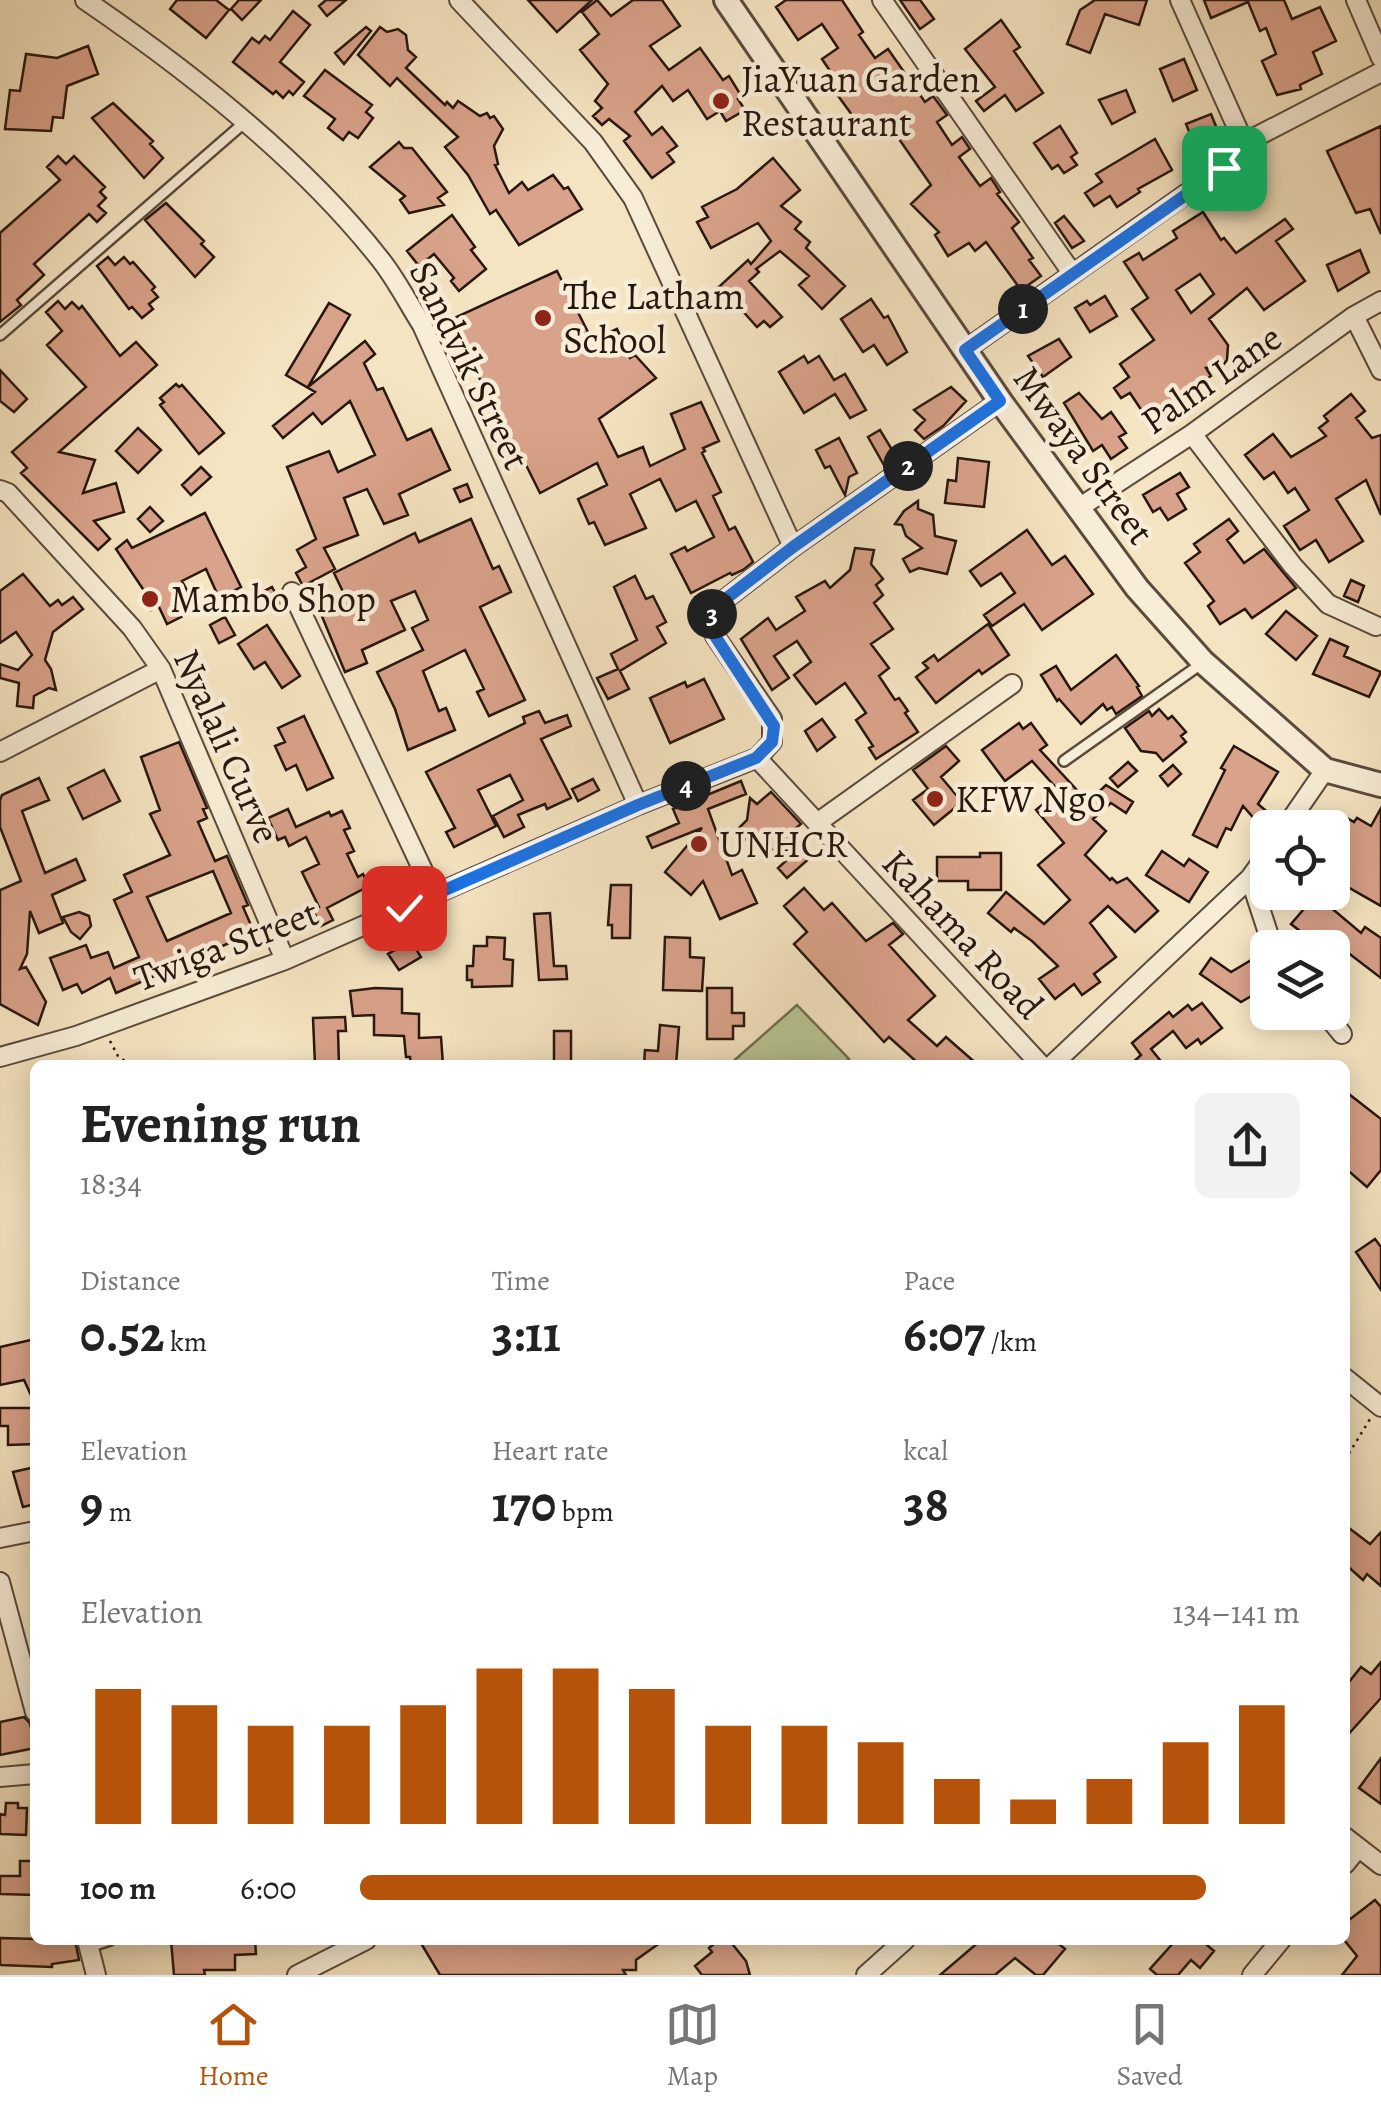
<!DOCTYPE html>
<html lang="en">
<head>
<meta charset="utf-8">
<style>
  body { margin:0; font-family:Alegreya,serif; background:#f2f2f2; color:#222; height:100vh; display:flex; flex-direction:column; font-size:38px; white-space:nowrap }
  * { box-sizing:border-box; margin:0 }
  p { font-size:32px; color:#767676 }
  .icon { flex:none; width:55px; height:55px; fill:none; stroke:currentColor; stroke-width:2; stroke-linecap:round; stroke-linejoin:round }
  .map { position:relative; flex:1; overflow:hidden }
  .side { position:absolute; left:30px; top:1060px; width:1320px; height:885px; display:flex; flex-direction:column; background:#fff; border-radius:15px; box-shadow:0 5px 25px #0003 }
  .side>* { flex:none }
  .tools { position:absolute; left:1250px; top:810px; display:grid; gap:20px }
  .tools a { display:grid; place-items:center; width:100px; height:100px; border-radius:15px; background:#fff; box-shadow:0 5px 25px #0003; font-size:50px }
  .pin { position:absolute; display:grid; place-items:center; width:85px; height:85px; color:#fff; margin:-42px; border-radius:20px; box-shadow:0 5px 15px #0006 }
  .km { position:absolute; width:50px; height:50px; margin:-25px; border-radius:50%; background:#222; color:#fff; font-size:28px; line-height:50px; text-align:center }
  .round { display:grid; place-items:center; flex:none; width:105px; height:105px; border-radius:15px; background:#f2f2f2 }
  .overview { display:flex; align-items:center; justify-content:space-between; height:170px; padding:0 50px }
  h1 { font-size:55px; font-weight:700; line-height:75px }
  .metrics { display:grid; grid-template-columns:repeat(3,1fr); gap:15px; height:170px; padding:10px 50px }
  .metrics div { display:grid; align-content:center }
  .metrics b { font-size:50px; font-weight:700 }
  .metrics small { font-size:28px; font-weight:400 }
  .metrics p { font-size:28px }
  .chart { height:280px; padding:20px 50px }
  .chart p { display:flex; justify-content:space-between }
  .chart svg { width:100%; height:180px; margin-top:10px; stroke:#b45309; stroke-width:6 }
  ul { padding:0 50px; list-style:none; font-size:32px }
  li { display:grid; grid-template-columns:160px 120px 1fr; align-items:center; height:75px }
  li i { height:25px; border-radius:12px; background:#b45309 }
  .dock { display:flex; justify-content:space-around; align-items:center; height:140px; border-top:2px solid #e0e0e0; background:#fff; font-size:28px; color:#767676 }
  .dock a { display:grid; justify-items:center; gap:5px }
  .dock .on { color:#b45309 }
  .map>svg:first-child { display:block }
</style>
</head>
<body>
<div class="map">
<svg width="1381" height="1975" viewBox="0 0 1381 1975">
  <rect width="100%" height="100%" fill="#f5e4c1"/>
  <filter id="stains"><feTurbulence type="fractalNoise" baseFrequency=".002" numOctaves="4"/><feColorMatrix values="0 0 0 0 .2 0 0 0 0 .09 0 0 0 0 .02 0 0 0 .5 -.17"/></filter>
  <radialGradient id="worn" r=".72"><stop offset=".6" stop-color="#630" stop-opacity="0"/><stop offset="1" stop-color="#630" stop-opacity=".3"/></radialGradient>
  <path fill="#b9c594" stroke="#706e52" stroke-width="2.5" d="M797 1005 849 1059 842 1065H729Z"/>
  <path fill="#d9a28a" stroke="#28170f" stroke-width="2.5" fill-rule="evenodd" d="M177 0H216L229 10 206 38 170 9Z
    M239 0H261L242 20 231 9Z
    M326 0H346L327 16 319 6Z
    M528 0H592L557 32Z
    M597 0 611 16 633 0H662L680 26 650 46 669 70 700 48 723 80 729 76 742 97 738 99 745 110 726 121 720 111 707 119 688 90 673 101 662 86 635 112 652 135 662 127 677 146 667 153 674 162 652 178 624 141 630 136 609 119 602 125 593 116 602 108 595 101 608 84 580 50 599 34 582 12Z
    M786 0H842L863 32 859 35 875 58 888 49 925 102 933 96 947 115 937 122 952 145 962 137 970 149 959 157 980 186 991 178 1000 192 997 194 1019 222 1012 228 1033 258 1029 260 1041 276 1021 290 986 242 975 251 969 243 948 256 935 235 939 232 911 204 931 185 883 116 863 130 836 93 842 89 822 59 838 48 822 24 798 40 776 7Z
    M900 0H920L934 19 920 29Z
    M1095 0H1147L1139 25 1105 14 1090 53 1067 44 1080 10Z
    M1204 0H1284L1292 19 1320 7 1336 41 1313 52 1322 74 1300 85 1301 89 1277 95 1262 61 1276 54 1266 28 1260 31 1248 2 1211 18Z
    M293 11 310 25 280 62 304 82 293 95 289 91 283 98 276 91 273 94 233 62 252 38 259 43 265 36 270 40Z
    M1001 20 1020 47 1014 51 1043 93 1016 111 1005 95 984 111 976 101 995 87 965 49Z
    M366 27 371 31 344 64 335 53Z
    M380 27 387 32 398 29 406 35 408 50 416 57 406 68 445 105 447 102 453 108 458 101 480 116 487 113 490 118 494 116 503 129 494 146 498 164 495 165 509 193 522 182 528 190 553 175 564 189 568 187 582 209 519 245 496 210 490 214 468 175 445 147 458 137 397 78 390 86 358 55Z
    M88 46 98 74 67 86 63 118 53 117 51 131 5 129 10 90 20 91 26 54 57 58Z
    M1184 59 1197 90 1173 101 1160 69Z
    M325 70 372 105 366 112 373 118 358 138 349 132 343 140 328 128 335 119 304 96Z
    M1126 90 1135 112 1112 124 1099 100Z
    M113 103 153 141 150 144 163 158 144 178 92 118Z
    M1211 114 1224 146 1199 156 1186 124Z
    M1060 126 1077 153 1071 157 1077 165 1064 173 1058 165 1052 169 1034 143Z
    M1381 126V234L1370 209 1356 213 1327 151Z
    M1155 139 1172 170 1138 189 1140 192 1117 207 1110 196 1094 206 1085 193 1102 182 1096 174Z
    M399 142 404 148H412L447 192 438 198 444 205 409 213 400 200 405 196 370 167Z
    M58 156 66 164 74 156 105 187 100 192 106 198 98 206 106 213 97 222 89 214 34 264 44 275 17 300 21 305 0 322V233L60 180 47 167Z
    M773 158 800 190 781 206 801 222 795 229 810 242 806 248 845 286 822 309 799 285 809 276 780 251 756 269 759 272 749 281 782 317 770 327 764 321 757 327 730 297 720 307 709 296 748 260 751 264 771 241 758 223 711 248 697 222 708 217 702 207 737 189Z
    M166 203 204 241 201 244 214 257 195 277 145 220Z
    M1203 212 1221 240 1224 238 1236 253 1285 219 1293 229 1276 241 1305 281 1264 310 1247 288 1209 319 1228 345 1227 360 1223 365 1206 368 1211 376 1205 380 1210 387 1152 426 1130 393 1121 398 1114 388 1129 377 1120 364 1154 340 1132 309 1148 298 1124 262 1139 253 1143 260 1177 238 1173 231ZM1200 274 1214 294 1191 313 1176 290Z
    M452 215 475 247 471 250 486 269 459 291 451 281 454 278 434 254 419 266 407 251Z
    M1064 216 1084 241 1072 248 1055 223Z
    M1360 250 1369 272 1338 291 1327 265Z
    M108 257 115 265 124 257 130 264 133 262 155 287 152 290 158 297 149 304 153 309 142 318 132 307 129 309 97 266Z
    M557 271 592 340 617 329 630 358 635 355 656 378 599 419 618 457 643 447 650 466 685 449 671 414 701 402 719 441 703 448 705 451 702 453 721 492 713 496 729 530 735 527 753 562 743 570 732 575 730 573 691 593 671 554 685 547 687 551 714 537 696 501 676 511 660 479 630 494 646 528 605 545 594 522 589 524 578 499 607 485 597 463 540 493 524 461 519 463 452 319Z
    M1105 296 1117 316 1090 332 1075 308 1087 301 1090 305Z
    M871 299 884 318 888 316 907 352 887 365 874 345 863 352 841 319Z
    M58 301 65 309 72 302 79 309 82 306 120 356 136 342 157 365 59 452 95 460 83 493 116 483 124 512 94 521 110 539 98 550 21 473 27 468 12 452 86 387 47 345 62 331 46 312Z
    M329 303 350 315 308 387 365 341 375 354 364 363 377 390 383 388 407 440 431 429 450 470 399 494 408 515 384 524 367 489 344 498 358 535 324 548 335 569 303 586 296 573 306 567 297 550 316 539 287 467 329 451 338 472 375 455 350 401 322 424 313 413 283 438 273 426 315 392 286 375Z
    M1059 339 1071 357 1043 377 1028 356Z
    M804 356 808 363 819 356 834 380 845 374 866 410 850 418 835 394 804 413 779 372Z
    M0 370 27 399 14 412 0 401Z
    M176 384 179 387 182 385 224 433 199 454 160 405 164 402 160 398Z
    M951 387 966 401 943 426 924 439 915 430 925 420 914 410Z
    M1079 393 1102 419 1111 412 1126 433 1119 437 1127 448 1111 459 1102 445 1093 451 1064 403Z
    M1351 394 1365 411 1356 418 1372 438 1381 435V515L1366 480 1336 499 1363 541 1329 562 1316 540 1300 550 1284 526 1309 510 1295 488 1288 493 1274 472 1264 479 1245 455 1273 434 1291 457 1326 436 1319 428 1328 421 1324 416Z
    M138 428 161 450 138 473 116 451Z
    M880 430 897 458 885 467 868 437Z
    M839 438 857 473 849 477 845 495 830 466 825 468 816 450Z
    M958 458 989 462 984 507 945 503 948 480 956 481Z
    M201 467 211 477 191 495 182 485Z
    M1180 473 1189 487 1177 494 1186 509 1168 520 1160 508 1153 512 1143 495Z
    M467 484 472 497 460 502 454 489Z
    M918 501V509L933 515 935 536 956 541 947 574 919 568 910 572 903 559 922 548 906 536 902 525 895 524 904 511Z
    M150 507 163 521 150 532 138 519Z
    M205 513 241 587 219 598 206 569 182 581 197 609 167 624 158 605 151 610 141 595 145 592 116 549 127 540 132 548Z
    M471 519 493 569 499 566 511 592 480 607 525 700 489 716 477 692 484 689 465 650 423 671 439 711 446 708 455 730 408 750 395 709 377 672 423 650 412 628 428 620 415 591 391 601 405 630 362 650 367 663 345 672 319 609 345 596 334 573 415 533 419 542Z
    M1229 519 1238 531 1227 540 1244 563 1264 549 1296 588 1252 618 1245 609 1220 624 1208 606 1214 601 1185 563 1200 552 1194 544Z
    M1027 530 1052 565 1065 556 1093 594 1042 630 1024 604 992 626 984 615 1015 593 1001 573 981 586 970 571Z
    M855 548 874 550 871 564 883 579 876 585 883 595 874 603 893 629 871 644 889 668 879 676 895 700 899 698 908 711 905 713 918 732 876 759 869 748 873 746 856 720 866 713 845 683 816 704 794 675 811 662 797 641 774 656 789 678 772 690 741 639 768 618 776 630 805 611 796 597 825 581 830 588 850 570Z
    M23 574 50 606 58 600 62 605 73 597 83 609 53 632 45 660 51 669 56 690 49 688 34 696 33 708 17 706 19 683 0 678V664L18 670 32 655 16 632 0 643V591Z
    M635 576 646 599 653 596 666 622 657 627 666 643 620 671 629 689 608 699 597 678 618 669 611 654 637 640 614 587Z
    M1351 580 1364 586 1358 602 1344 596Z
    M272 587 281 603 265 611 257 595Z
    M1286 611 1317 636 1296 660 1266 634Z
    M225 617 235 635 219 643 210 625Z
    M988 624 1009 655 982 674 979 670 936 703 916 677 928 668 923 663 934 655 938 661Z
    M267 625 300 676 282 688 265 662 254 669 238 644Z
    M1330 639 1348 647 1344 656 1381 672 1369 697 1313 674Z
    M1116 655 1139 686 1137 687 1142 696 1116 714 1112 707 1107 710 1103 704 1081 724 1059 699 1057 701 1041 675 1056 666 1071 690Z
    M704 679 724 719 670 743 650 698 685 682 687 687Z
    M1159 709 1168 719 1172 716 1186 732 1181 736 1186 742 1163 761 1156 753 1141 751 1125 728 1149 711 1152 716Z
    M539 711 545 723 567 715 571 726 541 739 571 798 547 809 545 804 518 815 524 827 504 837 493 816 523 800 510 775 478 790 496 826 454 847 446 832 455 828 426 772 525 723 523 717Z
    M304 716 333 778 307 790 296 765 286 770 275 746 285 742 278 728Z
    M822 719 835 737 817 751 805 731Z
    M1019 723 1023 729 1031 723 1047 745 1040 750 1088 802 1106 785 1133 802 1126 813 1111 803 1093 819 1106 831 1085 855 1110 880 1112 878 1117 883 1127 878 1158 911 1135 932 1108 906 1090 923 1116 957 1094 974 1100 982 1082 995 1074 984 1055 999 1039 979 1058 966 1032 941 1014 928 1011 932 988 913 1006 892 1044 924 1070 900 1038 865 1064 843 1036 810 1059 791 1032 761 1005 781 982 750Z
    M179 742 207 808 203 809 207 818 198 822 215 861 227 856 248 905 243 907 254 932 116 993 110 978 82 993 77 984 63 990 50 958 86 945 91 958 108 952 114 968 139 957 114 900 132 892 124 875 170 855 150 814 160 810 141 757ZM213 871 231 913 167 941 147 897Z
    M946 746 959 761 941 777 962 802 934 825 913 800 928 789 913 770Z
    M1234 746 1278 772 1258 804 1271 815 1267 823H1258L1243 806 1231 830 1226 828 1217 847 1193 835 1225 770 1221 768Z
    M1128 762 1137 771 1118 787 1110 778Z
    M1173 765 1181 774 1168 786 1160 776Z
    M104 770 120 801 83 819 68 788Z
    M39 778 49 800 22 811 45 873 76 859 85 880 52 895 63 923 39 933 30 911 27 954 20 969 26 967 46 1002 38 1025 0 1004V890L21 881 0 827V800L2 795Z
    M593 779 599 790 578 801 572 789Z
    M741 781 746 794 708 809 732 875 742 870 757 903 720 919 703 881 691 895 665 872 702 828 652 848 647 837 679 823 673 809Z
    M771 792 801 824 790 833 811 857 787 878 778 868 798 850 752 849 739 828 747 820 750 798 757 804Z
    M1381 808V906L1332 878V865L1339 853 1335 851 1343 837 1338 834 1347 818 1354 822 1357 818 1371 826Z
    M288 809 296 827 329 812 331 816 342 811 350 828 344 830 354 851 347 854 358 877 363 874 369 886 327 908 333 920 321 926 313 910 319 907 302 872 319 864 306 837 289 846 285 837 278 840 268 818Z
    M1162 851 1184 866 1189 859 1208 872 1189 902 1146 875Z
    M980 853H1001V890H968V881H937V857H980Z
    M398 871 405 885 378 898 371 883Z
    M611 885H631L630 938H612V925H608Z
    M804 888 824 910 832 903 866 941 893 923 903 934 889 945 935 996 908 1020 937 1046 946 1037 978 1065H920L889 1037 884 1042 794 944 807 932 784 906Z
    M1316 895 1361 933 1365 927 1381 938V978L1330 939 1323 948H1301L1292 941 1300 931 1291 924Z
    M79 912 89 916 91 926 80 939 71 932 63 917Z
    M550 913 554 966H566L567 979 539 980 534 914Z
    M487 937 505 938 504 959 513 960 512 986 472 987V980H467V966H473L474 946H487Z
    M665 937 690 938V957L704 958 702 991 663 990Z
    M411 941 421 957 399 970 388 954Z
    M1211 958 1231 972 1253 959 1268 986 1241 1002 1200 974Z
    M375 988 402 989V1013L419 1014V1038L441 1037 443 1065H411L410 1057H406L404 1036 374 1035V1015L353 1016 350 991Z
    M707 988H732V1013H744V1026H733V1039H707Z
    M1202 1003 1222 1028 1201 1044 1198 1039 1186 1048 1173 1031 1151 1049 1164 1065H1130L1141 1055 1132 1043 1169 1012 1173 1017 1188 1005 1192 1010Z
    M345 1017 346 1031H338L339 1065H315L313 1018Z
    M660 1025 679 1027 676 1065H644L645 1050 658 1051Z
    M554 1031H571V1065H554Z
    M1345 1091 1381 1119V1170L1367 1187 1345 1168Z
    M1375 1239 1381 1247V1290L1356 1252Z
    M35 1339V1404L24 1380 0 1385V1347Z
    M0 1408H35V1444L8 1445V1426H0Z
    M35 1467V1504L23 1507 13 1472Z
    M1345 1525 1370 1544 1381 1532V1586L1367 1574 1363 1580 1345 1564Z
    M1381 1662V1698L1345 1738V1687L1361 1667 1371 1674Z
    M24 1717 30 1723 35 1748 0 1755V1722Z
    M1381 1758V1804L1359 1788Z
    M6 1803H18V1808H27L26 1835 0 1834V1814L5 1815Z
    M20 1861H35V1895L0 1894V1876H20Z
    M1375 1900 1381 1907V1975H1342L1357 1956 1345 1941V1923Z
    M0 1938 75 1940 79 1960 52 1964V1967L0 1965Z
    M171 1940H255L256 1954 235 1955V1970H204L205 1975H174Z
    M419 1940H664L636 1960V1970H623L626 1975H440Z
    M719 1940H729L746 1961 750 1975H702L695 1966 712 1952 709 1948Z
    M981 1940H1054L1065 1949 1043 1975H1036L1015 1958 995 1975H940Z
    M1176 1940H1201L1214 1951 1200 1968 1191 1960 1178 1975H1157L1150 1969Z"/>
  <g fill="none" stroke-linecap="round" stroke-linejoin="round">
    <defs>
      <path id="service" d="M0 335 245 122
        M1064 761 1201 664
        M89 1947 110 1940"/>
      <path id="minor" d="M85 0C189 71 302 160 380 259 396 279 408 303 422 325L638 805
        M459 0 593 142 633 198 793 547
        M882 0 1072 273
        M1180 0 1244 143
        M1356 0 1381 58
        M1354 316 1381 370
        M965 350 1224 167 1244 143 1381 72
        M1192 434 1293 566 1328 604 1376 626
        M0 490 8 493 132 628 161 669 285 960
        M1077 509 1192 434 1354 316 1381 301
        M292 592 434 894
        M0 752 161 669
        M757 758 1041 1065
        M817 823 1012 684
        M1285 828 1325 770
        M1250 878 1273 948
        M1324 1012 1342 1034
        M0 1057 76 1036 285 960 638 805 757 758 772 742V719L715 636 710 622 715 607 793 547 1000 401
        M1052 1065 1250 878 1268 853
        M1345 1378 1381 1407
        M0 1538 35 1531
        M0 1582 35 1712
        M0 1777 35 1774
        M1345 1837 1381 1865
        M1345 1864 1358 1848
        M87 1940 96 1975
        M297 1975 366 1940
        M866 1975 905 1940
        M1252 1975 1281 1940"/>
      <path id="tertiary" d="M726 0 1000 401 1137 588 1203 662 1325 770 1381 785"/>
    </defs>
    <use href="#service" stroke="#5b4a3c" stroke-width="14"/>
    <use href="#minor" stroke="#5b4a3c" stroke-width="22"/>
    <use href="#tertiary" stroke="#5b4a3c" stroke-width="28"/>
    <path stroke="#28170f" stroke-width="2.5" stroke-dasharray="2.5 5" stroke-linecap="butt" d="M110 1041 118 1056 130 1065
      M1345 1460 1370 1419"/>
    <use href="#service" stroke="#f8edd7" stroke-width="9"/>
    <use href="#minor" stroke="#f8edd7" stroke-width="18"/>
    <use href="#tertiary" stroke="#f8edd7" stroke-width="22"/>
  </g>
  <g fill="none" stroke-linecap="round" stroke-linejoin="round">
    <defs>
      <path id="route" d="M404 908 638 805 756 758 772 742 774 726 715 636 710 622 715 607 793 547 1000 401 965 350 1224 168"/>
    </defs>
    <use href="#route" stroke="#fff" stroke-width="20"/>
    <use href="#route" stroke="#1a73e8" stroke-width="12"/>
  </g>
  <g fill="#8f2418" stroke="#f8edd7" stroke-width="4">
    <circle cx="721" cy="101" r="10"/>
    <circle cx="543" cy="318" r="10"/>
    <circle cx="150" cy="599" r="10"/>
    <circle cx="935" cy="799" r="10"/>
    <circle cx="699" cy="844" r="10"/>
  </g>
  <g text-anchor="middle" stroke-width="9" stroke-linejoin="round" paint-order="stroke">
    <g font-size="38" fill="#28170f" stroke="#f8edd7" text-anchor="start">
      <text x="741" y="92">JiaYuan Garden<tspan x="741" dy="44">Restaurant</tspan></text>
      <text x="563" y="309">The Latham<tspan x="563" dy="44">School</tspan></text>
      <text x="170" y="612">Mambo Shop</text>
      <text x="955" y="812">KFW Ngo</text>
      <text x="719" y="857">UNHCR</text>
    </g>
    <g font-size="38" fill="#28170f" stroke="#f8edd7">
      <text transform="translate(470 365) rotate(64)" y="13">Sandvik Street</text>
      <text transform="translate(1211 379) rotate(-35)" y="13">Palm Lane</text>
      <text transform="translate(1084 455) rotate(54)" y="13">Mwaya Street</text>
      <text transform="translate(227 746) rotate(66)" y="13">Nyalali Curve</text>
      <text transform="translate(963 934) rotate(47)" y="13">Kahama Road</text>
      <text transform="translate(226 945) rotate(-21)" y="13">Twiga Street</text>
    </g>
  </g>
  <rect width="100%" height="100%" filter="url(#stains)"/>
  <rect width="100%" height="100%" fill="url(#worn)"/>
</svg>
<div class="tools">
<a><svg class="icon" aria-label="locate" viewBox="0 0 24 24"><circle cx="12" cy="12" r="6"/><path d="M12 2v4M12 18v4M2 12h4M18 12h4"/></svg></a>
<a><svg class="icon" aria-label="layers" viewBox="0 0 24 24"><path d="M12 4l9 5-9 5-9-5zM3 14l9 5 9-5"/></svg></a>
</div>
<div class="pin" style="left:1224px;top:168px;background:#1e9e55"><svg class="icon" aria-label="arrive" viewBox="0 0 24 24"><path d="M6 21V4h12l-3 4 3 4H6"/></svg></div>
<div class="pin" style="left:404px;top:908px;background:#d93025"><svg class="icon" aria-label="check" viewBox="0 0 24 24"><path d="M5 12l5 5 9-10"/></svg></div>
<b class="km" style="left:1023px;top:309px">1</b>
<b class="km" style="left:908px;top:466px">2</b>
<b class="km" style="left:712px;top:614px">3</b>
<b class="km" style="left:686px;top:786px">4</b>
<section class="side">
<div class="overview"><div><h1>Evening run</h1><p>18:34</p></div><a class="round"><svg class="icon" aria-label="share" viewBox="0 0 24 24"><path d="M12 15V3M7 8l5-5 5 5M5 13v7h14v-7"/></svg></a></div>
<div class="metrics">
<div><p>Distance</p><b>0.52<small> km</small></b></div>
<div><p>Time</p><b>3:11</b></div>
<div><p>Pace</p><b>6:07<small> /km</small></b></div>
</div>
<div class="metrics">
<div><p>Elevation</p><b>9<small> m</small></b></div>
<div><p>Heart rate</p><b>170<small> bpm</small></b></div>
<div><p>kcal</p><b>38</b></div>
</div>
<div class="chart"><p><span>Elevation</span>134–141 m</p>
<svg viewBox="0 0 160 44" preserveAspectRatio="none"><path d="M5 44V11M15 44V15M25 44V20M35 44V20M45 44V15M55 44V6M65 44V6M75 44V11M85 44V20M95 44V20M105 44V24M115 44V33M125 44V38M135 44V33M145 44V24M155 44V15"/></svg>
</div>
<ul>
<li><b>100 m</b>6:00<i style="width:90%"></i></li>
</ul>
</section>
</div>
<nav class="dock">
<a class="on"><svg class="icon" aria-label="home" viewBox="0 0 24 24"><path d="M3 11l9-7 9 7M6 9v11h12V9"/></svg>Home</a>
<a><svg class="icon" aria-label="map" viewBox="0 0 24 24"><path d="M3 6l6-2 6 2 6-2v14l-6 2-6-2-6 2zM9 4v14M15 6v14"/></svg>Map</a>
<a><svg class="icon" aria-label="saved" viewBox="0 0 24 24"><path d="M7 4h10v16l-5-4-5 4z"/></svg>Saved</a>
</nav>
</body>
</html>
